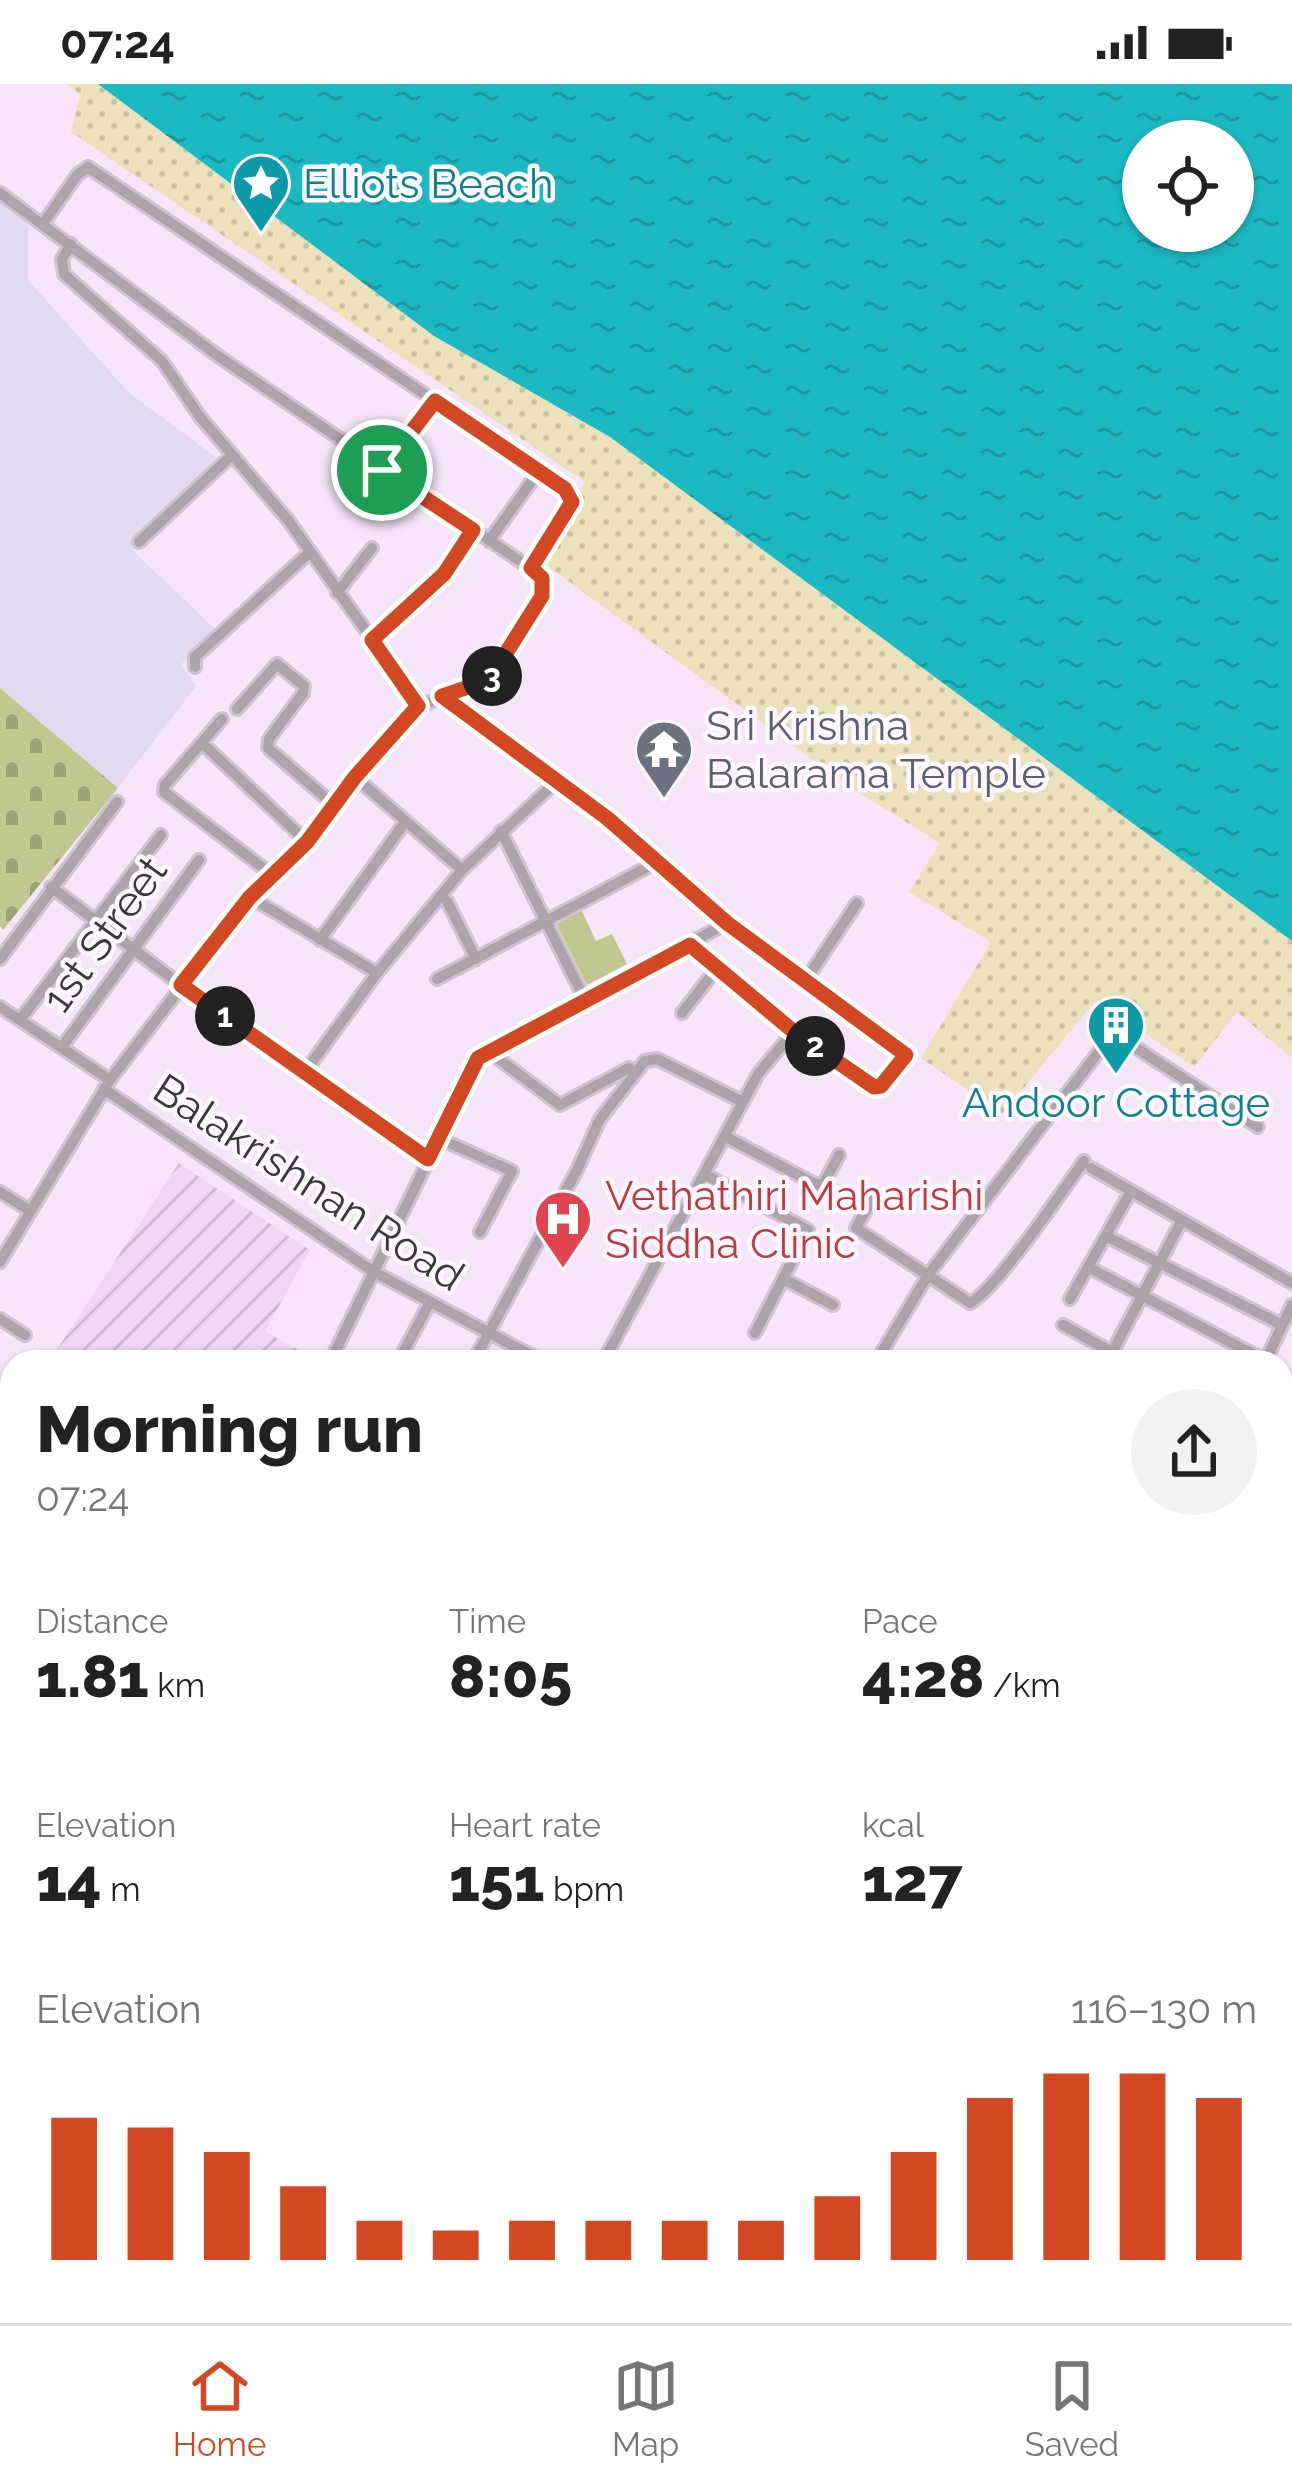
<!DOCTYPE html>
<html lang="en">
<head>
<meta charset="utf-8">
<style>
  body { margin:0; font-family:Raleway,sans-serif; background:#f2f2f2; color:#222; height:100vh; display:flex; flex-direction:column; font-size:45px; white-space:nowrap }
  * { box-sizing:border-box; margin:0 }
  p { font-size:39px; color:#767676 }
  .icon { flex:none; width:66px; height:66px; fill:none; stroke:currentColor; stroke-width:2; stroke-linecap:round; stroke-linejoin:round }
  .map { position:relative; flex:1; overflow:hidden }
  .sheet { position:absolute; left:0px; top:1266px; width:1293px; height:975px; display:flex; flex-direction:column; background:#fff; border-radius:36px 36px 0 0; box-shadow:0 3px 9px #0004 }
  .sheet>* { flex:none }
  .controls { position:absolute; left:1122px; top:36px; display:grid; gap:24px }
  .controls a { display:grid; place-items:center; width:132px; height:132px; border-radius:50%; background:#fff; box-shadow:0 3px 9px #0004; font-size:60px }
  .pin { position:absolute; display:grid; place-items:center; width:102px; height:102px; color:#fff; margin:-51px; border:6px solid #fff; border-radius:50%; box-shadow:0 3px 12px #0007 }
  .km { position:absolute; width:60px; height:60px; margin:-30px; border-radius:50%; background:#222; color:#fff; font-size:33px; line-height:60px; text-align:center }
  .round { display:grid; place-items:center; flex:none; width:126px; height:126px; border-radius:63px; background:#f2f2f2 }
  .headline { display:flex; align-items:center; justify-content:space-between; height:204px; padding:0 36px }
  h1 { font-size:66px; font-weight:800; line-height:90px }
  .metrics { display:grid; grid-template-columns:repeat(3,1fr); gap:18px; height:204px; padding:12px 36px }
  .metrics div { display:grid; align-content:center }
  .metrics b { font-size:60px; font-weight:800 }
  .metrics small { font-size:33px; font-weight:400 }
  .metrics p { font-size:33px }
  .chart { height:336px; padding:24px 36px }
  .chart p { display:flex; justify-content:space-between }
  .chart svg { width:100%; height:216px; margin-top:12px; stroke:#d24822; stroke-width:6 }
  .status { display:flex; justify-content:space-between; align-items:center; height:84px; padding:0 60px; background:#fff; direction:ltr }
  .status svg { height:33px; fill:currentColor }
  .tab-bar { display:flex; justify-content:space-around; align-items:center; height:168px; border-top:3px solid #e0e0e0; background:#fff; font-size:33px; color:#767676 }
  .tab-bar a { display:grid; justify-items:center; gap:6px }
  .tab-bar .selected { color:#d24822 }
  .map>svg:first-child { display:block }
</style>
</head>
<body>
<div class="status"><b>07:24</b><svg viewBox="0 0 49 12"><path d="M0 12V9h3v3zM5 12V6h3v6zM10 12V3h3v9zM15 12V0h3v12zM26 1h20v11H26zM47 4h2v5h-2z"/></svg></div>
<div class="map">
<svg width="1292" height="2239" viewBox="0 0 1292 2239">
  <defs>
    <pattern id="industrial-furrows" width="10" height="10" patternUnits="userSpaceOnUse" patternTransform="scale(3)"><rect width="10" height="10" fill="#edd7f1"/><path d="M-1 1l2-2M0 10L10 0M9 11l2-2" fill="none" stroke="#ccb9d0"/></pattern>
    <pattern id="sand-dots" width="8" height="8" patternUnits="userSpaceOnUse" patternTransform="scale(3)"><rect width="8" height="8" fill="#ebe2bc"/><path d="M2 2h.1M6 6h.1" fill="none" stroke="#cac2a3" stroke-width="1.8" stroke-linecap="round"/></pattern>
    <pattern id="cemetery-stones" width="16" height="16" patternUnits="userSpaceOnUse" patternTransform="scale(3)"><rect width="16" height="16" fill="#c1c88f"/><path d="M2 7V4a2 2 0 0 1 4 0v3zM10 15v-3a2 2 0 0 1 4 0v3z" fill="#9ea376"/></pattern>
    <pattern id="water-ripples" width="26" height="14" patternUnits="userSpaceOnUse" patternTransform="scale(3)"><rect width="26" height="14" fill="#1cb9c3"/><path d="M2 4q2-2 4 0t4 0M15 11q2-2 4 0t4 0" fill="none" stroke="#1a97a0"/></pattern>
  </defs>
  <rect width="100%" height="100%" fill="#f6e5f8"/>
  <path fill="url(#industrial-furrows)" d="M179 1079 310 1166 265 1247 320 1278H77L56 1267Z"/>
  <path fill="#e2daef" d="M0 118 28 140V196L129 309 217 374 132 466 215 545 181 581 196 602 118 704 0 604Z"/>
  <path fill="#c1c88f" d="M582 827 596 857 612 850 627 880 587 901 556 839Z"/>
  <path fill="url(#sand-dots)" d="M66 0H98L434 252 610 353 1292 857V974L1237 928 1194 983 1096 916 1002 1030 921 974 991 858 909 808 940 759 853 705 538 475 585 398 71 48 80 10Z"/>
  <path fill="url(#cemetery-stones)" d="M0 604 118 704 3 846 0 842Z"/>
  <path fill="url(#water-ripples)" fill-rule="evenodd" d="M98 0H1292V857L610 353 434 252ZM1143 57H1233V147H1143Z"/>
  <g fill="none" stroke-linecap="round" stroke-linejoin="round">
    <defs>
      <path id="street" d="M0 109 218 272 536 488 542 494V512L489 596 419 622 355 693 307 758 250 813 110 996 0 1178
        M43 140 77 91 88 83 565 405 572 418 570 424 531 485
        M71 160 62 175 64 190 162 277 200 333 288 436 419 622
        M382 387 435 317
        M489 457 539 387
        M139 458 231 372
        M337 509 372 464
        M372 556 444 490 473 446
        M195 583V573L310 468
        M442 612 607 734 727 839 906 971 885 999 874 1003 793 948 690 861
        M237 625 277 580 304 602 303 609 269 655 268 664 334 721
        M222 635 165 701 164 708 271 790
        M202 659 307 758
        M355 693 462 786
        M501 747 585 916
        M51 803 181 901 428 1075
        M250 813 377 889
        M447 817 476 875
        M320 856 406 737
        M0 875 117 718
        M437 895 659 777
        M806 896 857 819
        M0 923 110 996
        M682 929 716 885
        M20 936 161 751
        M62 963 199 776
        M488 967 560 1021 629 984
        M305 988 377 889 462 786 557 697
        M104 1005 374 1188 544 1278
        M726 1053 817 1101 824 1099 839 1071
        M438 1054 512 1087 480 1148
        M1091 1084 1292 1199
        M706 1091 808 1146 755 1249
        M0 1108 29 1126
        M875 1110 856 1144 970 1219C996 1206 1063 1106 1084 1077
        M1106 1152 1282 1241
        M1088 1183 1266 1277
        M784 1195 833 1221
        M1070 1215 1131 1107
        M0 1235 25 1251
        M1063 1241 1130 1278
        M330 1278 478 974 727 839
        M398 1278 430 1218
        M473 1278 577 1086 600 1035 645 977 657 975 743 1018
        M603 1278 758 990 793 948
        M876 1278 928 1191 1110 953 1118 952 1258 1043
        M1107 1278 1181 1138
        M1265 1278 1292 1221
        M0 1383 12 1389
        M1281 1394 1292 1372
        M0 1485 12 1490
        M1281 1584 1288 1571
        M0 1609 12 1617
        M1281 1686 1292 1665
        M1281 1906H1292
        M1281 2027 1289 2011 1292 1918
        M0 2073 12 2079
        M1281 2125 1292 2108
        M1281 2165 1292 2174
        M0 2180 12 2187
        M79 2229 94 2239
        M587 2229 609 2239
        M977 2229 997 2239
        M618 2232 637 2239
        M152 2239 158 2229
        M477 2239 482 2229
        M556 2239 563 2229
        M742 2239 747 2229
        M790 2239 795 2229
        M1036 2239 1042 2229
        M1200 2239 1207 2229
        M1279 2239 1292 2222"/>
      <path id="secondary" d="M1281 1828 1292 1829"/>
      <path id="primary" d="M0 1817 12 1823
        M0 1833 12 1840
        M815 2229 840 2239
        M847 2229 871 2239"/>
    </defs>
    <use href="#street" stroke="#d1c2d3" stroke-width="16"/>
    <use href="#secondary" stroke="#d1c2d3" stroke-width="21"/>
    <use href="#primary" stroke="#d1c2d3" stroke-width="24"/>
    <use href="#street" stroke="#aca3ab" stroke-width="10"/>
    <use href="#secondary" stroke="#8d818c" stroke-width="15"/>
    <use href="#primary" stroke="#776875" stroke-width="18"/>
  </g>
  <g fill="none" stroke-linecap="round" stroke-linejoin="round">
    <defs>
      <path id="route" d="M435 317 565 405 572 418 531 484 542 494V512L489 596 442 612 607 734 727 839 906 971 881 1002 874 1003 793 947 690 861 478 974 428 1075 181 901 250 813 307 758 355 693 418 622 372 556 444 490 473 446 382 386Z"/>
    </defs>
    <use href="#route" stroke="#fff" stroke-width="24"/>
    <use href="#route" stroke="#d24822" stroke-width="15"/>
  </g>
  <defs>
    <symbol id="sight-pin" viewBox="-11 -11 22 30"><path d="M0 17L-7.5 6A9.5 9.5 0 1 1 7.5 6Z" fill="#0f9aa8" stroke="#fdf6fe"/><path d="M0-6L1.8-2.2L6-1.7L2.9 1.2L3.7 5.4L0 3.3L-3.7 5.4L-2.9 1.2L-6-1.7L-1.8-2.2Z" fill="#fff"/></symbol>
    <symbol id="temple-pin" viewBox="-11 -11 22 30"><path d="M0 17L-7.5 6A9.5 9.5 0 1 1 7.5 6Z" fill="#6b7280" stroke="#fdf6fe"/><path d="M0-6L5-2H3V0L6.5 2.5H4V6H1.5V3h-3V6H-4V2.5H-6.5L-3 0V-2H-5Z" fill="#fff"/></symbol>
    <symbol id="building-pin" viewBox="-11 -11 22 30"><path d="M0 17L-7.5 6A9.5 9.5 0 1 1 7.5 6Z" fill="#0f9aa8" stroke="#fdf6fe"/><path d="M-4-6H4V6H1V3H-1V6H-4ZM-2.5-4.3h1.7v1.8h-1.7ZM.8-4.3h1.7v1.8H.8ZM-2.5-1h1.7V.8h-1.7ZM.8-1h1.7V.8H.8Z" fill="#fff"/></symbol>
    <symbol id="hospital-pin" viewBox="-11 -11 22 30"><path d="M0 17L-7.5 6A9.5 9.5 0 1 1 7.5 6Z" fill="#e0444e" stroke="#fdf6fe"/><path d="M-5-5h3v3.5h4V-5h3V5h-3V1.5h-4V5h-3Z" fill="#fff"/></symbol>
  </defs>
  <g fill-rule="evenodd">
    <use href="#sight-pin" x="228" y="66" width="66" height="90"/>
    <use href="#temple-pin" x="631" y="632" width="66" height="90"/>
    <use href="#building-pin" x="1083" y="908" width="66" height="90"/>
    <use href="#hospital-pin" x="530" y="1102" width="66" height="90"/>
  </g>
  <g text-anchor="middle" stroke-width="9" stroke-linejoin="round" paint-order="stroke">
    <g font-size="42" fill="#0d838f" stroke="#fdf6fe" text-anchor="start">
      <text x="303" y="114">Elliots Beach</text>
      <text x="1116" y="1033" text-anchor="middle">Andoor Cottage</text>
    </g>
    <g font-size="42" fill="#5b616d" stroke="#fdf6fe" text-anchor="start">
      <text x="706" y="656">Sri Krishna<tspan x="706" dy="48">Balarama Temple</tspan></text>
    </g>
    <g font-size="42" fill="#3d363e" stroke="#fdf6fe">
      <text transform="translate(104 850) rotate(-54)" y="15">1st Street</text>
      <text transform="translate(309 1098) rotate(33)" y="15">Balakrishnan Road</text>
    </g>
    <g font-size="42" fill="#be3a42" stroke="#fdf6fe" text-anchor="start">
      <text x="605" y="1126">Vethathiri Maharishi<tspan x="605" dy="48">Siddha Clinic</tspan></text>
    </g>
  </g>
</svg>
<div class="controls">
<a><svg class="icon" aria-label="locate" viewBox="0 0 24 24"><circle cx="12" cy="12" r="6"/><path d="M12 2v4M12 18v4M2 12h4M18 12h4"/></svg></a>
</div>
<div class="pin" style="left:382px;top:386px;background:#1e9e55"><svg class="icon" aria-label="arrive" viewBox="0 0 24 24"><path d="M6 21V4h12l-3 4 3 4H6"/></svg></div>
<b class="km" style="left:225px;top:932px">1</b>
<b class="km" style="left:815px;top:962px">2</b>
<b class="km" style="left:492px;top:592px">3</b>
<section class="sheet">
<div class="headline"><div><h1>Morning run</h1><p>07:24</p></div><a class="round"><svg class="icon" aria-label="share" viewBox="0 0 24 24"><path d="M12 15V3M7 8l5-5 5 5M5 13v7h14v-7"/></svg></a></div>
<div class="metrics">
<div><p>Distance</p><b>1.81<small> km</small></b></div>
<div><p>Time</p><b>8:05</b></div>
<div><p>Pace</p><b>4:28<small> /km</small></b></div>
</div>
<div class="metrics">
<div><p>Elevation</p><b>14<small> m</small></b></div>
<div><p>Heart rate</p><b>151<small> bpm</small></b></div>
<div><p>kcal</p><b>127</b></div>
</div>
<div class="chart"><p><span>Elevation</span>116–130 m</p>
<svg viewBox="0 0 160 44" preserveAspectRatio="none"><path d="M5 44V15M15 44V17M25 44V22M35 44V29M45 44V36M55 44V38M65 44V36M75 44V36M85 44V36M95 44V36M105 44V31M115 44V22M125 44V11M135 44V6M145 44V6M155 44V11"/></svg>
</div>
</section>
</div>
<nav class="tab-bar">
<a class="selected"><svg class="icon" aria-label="home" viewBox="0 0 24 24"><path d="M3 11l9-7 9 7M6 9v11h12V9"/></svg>Home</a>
<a><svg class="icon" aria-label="map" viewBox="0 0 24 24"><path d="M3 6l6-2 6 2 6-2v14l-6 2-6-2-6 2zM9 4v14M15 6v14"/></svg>Map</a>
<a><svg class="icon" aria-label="saved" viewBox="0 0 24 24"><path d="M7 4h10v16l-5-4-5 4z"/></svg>Saved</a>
</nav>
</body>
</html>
